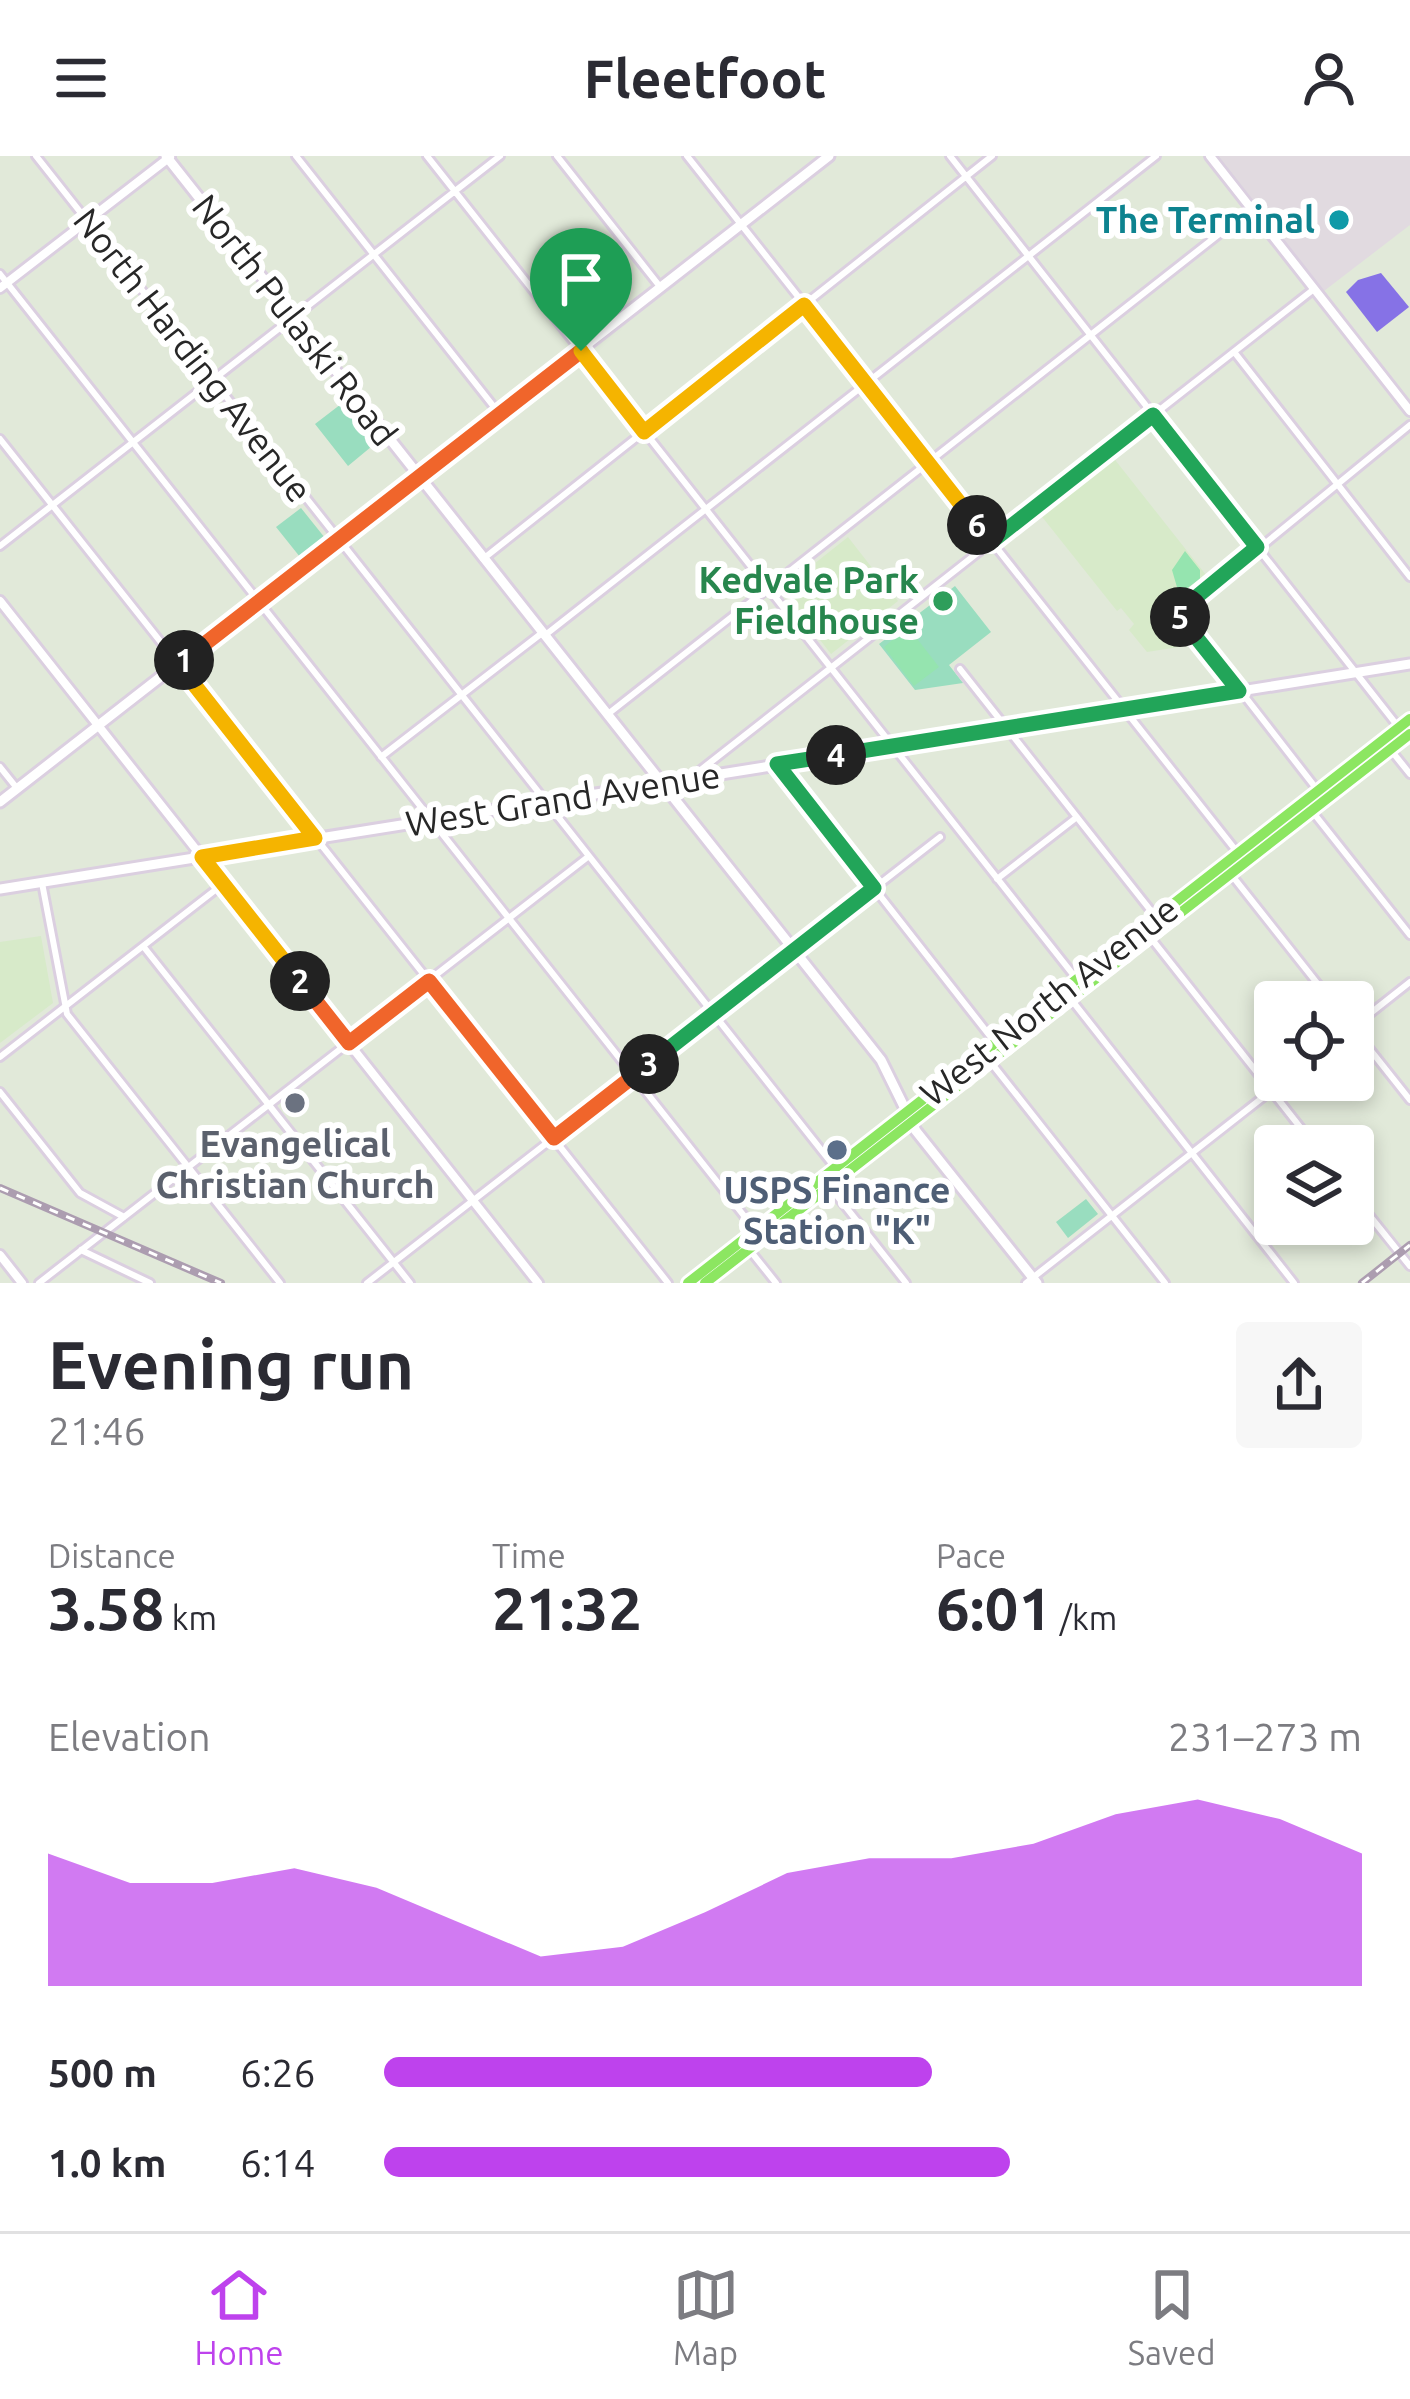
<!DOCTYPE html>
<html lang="en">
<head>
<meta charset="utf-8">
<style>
  body { margin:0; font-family:Ubuntu,sans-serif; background:#f7f7f7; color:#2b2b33; height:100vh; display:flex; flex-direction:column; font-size:45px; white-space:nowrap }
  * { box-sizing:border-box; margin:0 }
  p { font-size:39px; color:#7c7c81 }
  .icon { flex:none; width:66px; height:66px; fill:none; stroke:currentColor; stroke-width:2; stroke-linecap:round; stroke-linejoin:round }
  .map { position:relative; height:1127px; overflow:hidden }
  .sheet { display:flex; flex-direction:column; background:#fff; flex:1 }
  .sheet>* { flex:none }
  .fabs { position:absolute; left:1254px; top:825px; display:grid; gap:24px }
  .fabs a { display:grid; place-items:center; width:120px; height:120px; border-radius:12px; background:#fff; box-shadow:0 6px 18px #0003; font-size:60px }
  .pin { position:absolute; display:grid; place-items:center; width:102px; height:102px; color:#fff; margin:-123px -51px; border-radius:50% 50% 50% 0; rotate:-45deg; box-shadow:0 0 12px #0007 }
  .pin .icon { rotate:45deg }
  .km { position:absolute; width:60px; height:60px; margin:-30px; border-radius:50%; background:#222; color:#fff; font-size:33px; line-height:60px; text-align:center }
  .round { display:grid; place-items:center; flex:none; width:126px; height:126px; border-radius:12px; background:#f7f7f7 }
  .head { display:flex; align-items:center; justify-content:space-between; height:204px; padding:0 48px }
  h1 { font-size:66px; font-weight:700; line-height:90px }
  .stats { display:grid; grid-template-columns:repeat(3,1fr); gap:18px; height:204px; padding:12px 48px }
  .stats div { display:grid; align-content:center }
  .stats b { font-size:60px; font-weight:700 }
  .stats small { font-size:33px; font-weight:400 }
  .stats p { font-size:33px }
  .chart { height:336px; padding:24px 48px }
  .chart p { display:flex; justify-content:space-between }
  .chart svg { width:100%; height:216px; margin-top:12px; fill:#be42ed; opacity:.7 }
  ul { padding:0 48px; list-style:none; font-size:39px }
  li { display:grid; grid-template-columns:192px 144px 1fr; align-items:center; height:90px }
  li i { height:30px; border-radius:15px; background:#be42ed }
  header { display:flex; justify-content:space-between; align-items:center; height:156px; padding:0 48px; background:#fff; font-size:54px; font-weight:700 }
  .tabs { display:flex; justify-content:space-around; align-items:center; height:168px; border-top:3px solid #e1e1e2; background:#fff; font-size:33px; color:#7c7c81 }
  .tabs a { display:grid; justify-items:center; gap:6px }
  .tabs .active { color:#be42ed }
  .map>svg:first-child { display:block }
</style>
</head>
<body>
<header><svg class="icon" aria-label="menu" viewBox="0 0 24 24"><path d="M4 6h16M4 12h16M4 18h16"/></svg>Fleetfoot<svg class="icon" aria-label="person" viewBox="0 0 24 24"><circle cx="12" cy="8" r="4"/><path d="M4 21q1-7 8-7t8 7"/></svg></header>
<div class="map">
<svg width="1410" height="1127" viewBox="0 0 1410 1127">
  <rect width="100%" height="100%" fill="#e1e9d9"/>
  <path fill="#e1dae0" d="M1219 0H1410V69L1324 135Z"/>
  <path fill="#d7eac9" d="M1112 300 1210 424 1178 451 1176 461 1194 486 1191 489 1147 496 1129 474 1134 468 1121 452 1117 455 1039 357Z
    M848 381 898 445 831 498 781 434Z
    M41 780 53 847 0 887V786Z"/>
  <path fill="#99ddbf" d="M345 245 377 286 348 310 315 268Z
    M301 352 325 382 300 401 276 371Z
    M955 430 991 476 949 509 963 527 915 534 879 488Z
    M1086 1043 1098 1058 1068 1082 1056 1066Z"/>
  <path fill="#95e4af" d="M1185 395 1200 414V423L1179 438 1172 414Z
    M908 471 939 511 914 530 884 491Z"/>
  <path fill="#8672e6" d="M1381 117 1409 151 1377 176 1346 136 1358 124Z"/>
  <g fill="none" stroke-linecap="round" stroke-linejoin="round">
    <defs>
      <path id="minor" d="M36 0 837 1014
        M296 0 498 256
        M427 0 1075 821
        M557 0 661 132
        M687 0 1245 706
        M950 0 1400 573
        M0 118 756 1075
        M1235 197 1410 421
        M0 283 668 1127
        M0 390 500 0
        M483 403 992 0
        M544 480 1156 0
        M960 513 1155 760
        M608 558 1251 53
        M1390 593 1410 618
        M381 601 542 477
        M777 608 997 889
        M0 611 16 631
        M693 620 1314 133
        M1319 636 1180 457 1410 269
        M1304 645 1410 779
        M1230 717 1332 846
        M997 723 1077 661
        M42 727 67 858 280 1127
        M1143 772 1315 990
        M143 790 410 1127
        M1070 842 1294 1127
        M1353 871 1410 826
        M1353 872 1410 944
        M0 901 223 728
        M989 904 1165 1127
        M0 936 80 1037 124 1061
        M830 1031 906 1127
        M1353 1039 1410 1110
        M748 1092 776 1127
        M81 1094 150 1127
        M39 1127 589 700
        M367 1127 940 681
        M1026 1127 1285 924"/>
      <path id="tertiary" d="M1210 0 1410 255
        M0 132 170 1
        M0 445 538 1127
        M0 1099 22 1127"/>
      <path id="secondary" d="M166 0 881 904 916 975 1037 1127
        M0 646 829 0
        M0 733 1410 508"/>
      <path id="primary" d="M688 1127 1410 563
        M705 1127 1410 578"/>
    </defs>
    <use href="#minor" stroke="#dbcfe0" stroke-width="12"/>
    <use href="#tertiary" stroke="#dbcfe0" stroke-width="14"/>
    <use href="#secondary" stroke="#dbcfe0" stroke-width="15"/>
    <use href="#primary" stroke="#fff" stroke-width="16"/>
    <use href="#minor" stroke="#fff" stroke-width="6"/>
    <use href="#tertiary" stroke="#fff" stroke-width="8"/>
    <use href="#secondary" stroke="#fff" stroke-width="9"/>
    <use href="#primary" stroke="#8ce661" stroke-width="10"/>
    <defs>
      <path id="rail" d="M0 1032 221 1127
        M1362 1127 1410 1089"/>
    </defs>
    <use href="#rail" stroke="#ac9db0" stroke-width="8"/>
    <use href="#rail" stroke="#fff" stroke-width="3" stroke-dasharray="9" stroke-linecap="butt"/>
  </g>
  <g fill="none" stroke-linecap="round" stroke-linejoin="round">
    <defs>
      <path id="split-1" d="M184 504 581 195"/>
      <path id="split-2" d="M184 504 178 508 315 682 202 701 300 825"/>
      <path id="split-3" d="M300 825 349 887 429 825 554 982 649 908"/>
      <path id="split-4" d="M649 908 874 732 777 608 836 599"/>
      <path id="split-5" d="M836 599 1239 535 1180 461"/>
      <path id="split-6" d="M977 369 991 386 1153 259 1257 391 1183 452 1180 461"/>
      <path id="split-7" d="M581 195 644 276 804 149 977 369"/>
    </defs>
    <use href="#split-1" stroke="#fff" stroke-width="24"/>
    <use href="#split-2" stroke="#fff" stroke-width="24"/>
    <use href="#split-3" stroke="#fff" stroke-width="24"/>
    <use href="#split-4" stroke="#fff" stroke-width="24"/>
    <use href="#split-5" stroke="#fff" stroke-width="24"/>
    <use href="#split-6" stroke="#fff" stroke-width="24"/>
    <use href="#split-7" stroke="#fff" stroke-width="24"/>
    <use href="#split-1" stroke="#f0652b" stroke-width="15"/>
    <use href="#split-2" stroke="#f5b400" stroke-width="15"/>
    <use href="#split-3" stroke="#f0652b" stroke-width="15"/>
    <use href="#split-4" stroke="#22a559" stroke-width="15"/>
    <use href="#split-5" stroke="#22a559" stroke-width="15"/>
    <use href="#split-6" stroke="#22a559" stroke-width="15"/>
    <use href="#split-7" stroke="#f5b400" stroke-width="15"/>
  </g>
  <circle fill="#0f9aa8" stroke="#fff" stroke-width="4.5" cx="1339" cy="64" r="12"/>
  <circle fill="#2e9e5b" stroke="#fff" stroke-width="4.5" cx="943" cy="445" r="12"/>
  <circle fill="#6b7280" stroke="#fff" stroke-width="4.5" cx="295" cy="947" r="12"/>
  <circle fill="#5c6f8a" stroke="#fff" stroke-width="4.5" cx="837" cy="994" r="12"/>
  <g text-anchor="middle" stroke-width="12" stroke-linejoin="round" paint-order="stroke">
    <g font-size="36" font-weight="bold" fill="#0d838f" stroke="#fff" text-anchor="end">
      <text x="1315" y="77">The Terminal</text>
    </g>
    <g font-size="36" fill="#272727" stroke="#fff">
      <text transform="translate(295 164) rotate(52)" y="13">North Pulaski Road</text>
      <text transform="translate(193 199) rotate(52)" y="13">North Harding Avenue</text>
      <text transform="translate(563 643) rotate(-9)" y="13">West Grand Avenue</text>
      <text transform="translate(1049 845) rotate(-38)" y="13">West North Avenue</text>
    </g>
    <g font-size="36" font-weight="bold" fill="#27864d" stroke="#fff" text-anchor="end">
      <text x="919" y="437">Kedvale Park<tspan x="919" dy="41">Fieldhouse</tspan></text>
    </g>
    <g font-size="36" font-weight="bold" fill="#5b616d" stroke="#fff">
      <text x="295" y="1001">Evangelical<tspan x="295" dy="41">Christian Church</tspan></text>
    </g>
    <g font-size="36" font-weight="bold" fill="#4e5e75" stroke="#fff">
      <text x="837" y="1047">USPS Finance<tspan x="837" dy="41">Station "K"</tspan></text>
    </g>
  </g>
</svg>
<div class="fabs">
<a><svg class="icon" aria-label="locate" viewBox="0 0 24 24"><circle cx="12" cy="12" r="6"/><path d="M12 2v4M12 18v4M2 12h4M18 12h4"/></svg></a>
<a><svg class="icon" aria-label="layers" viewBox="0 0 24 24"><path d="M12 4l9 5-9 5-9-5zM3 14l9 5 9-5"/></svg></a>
</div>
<div class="pin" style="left:581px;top:195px;background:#1e9e55"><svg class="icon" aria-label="arrive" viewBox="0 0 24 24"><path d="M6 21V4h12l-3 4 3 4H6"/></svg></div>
<b class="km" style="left:184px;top:504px">1</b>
<b class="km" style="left:300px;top:825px">2</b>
<b class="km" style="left:649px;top:908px">3</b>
<b class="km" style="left:836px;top:599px">4</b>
<b class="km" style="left:1180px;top:461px">5</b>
<b class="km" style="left:977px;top:369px">6</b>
</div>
<section class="sheet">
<div class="head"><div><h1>Evening run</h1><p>21:46</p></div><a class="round"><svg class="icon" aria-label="share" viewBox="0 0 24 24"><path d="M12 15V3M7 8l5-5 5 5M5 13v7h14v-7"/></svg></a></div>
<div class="stats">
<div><p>Distance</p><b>3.58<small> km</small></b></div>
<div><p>Time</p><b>21:32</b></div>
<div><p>Pace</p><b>6:01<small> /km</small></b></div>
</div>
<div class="chart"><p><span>Elevation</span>231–273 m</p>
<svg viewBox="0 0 160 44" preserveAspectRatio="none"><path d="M0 44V17L10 23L20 23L30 20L40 24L50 31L60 38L70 36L80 29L90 21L100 18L110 18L120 15L130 9L140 6L150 10L160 17V44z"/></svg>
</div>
<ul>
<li><b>500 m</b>6:26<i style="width:56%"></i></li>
<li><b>1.0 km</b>6:14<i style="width:64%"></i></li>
</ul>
</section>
<nav class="tabs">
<a class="active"><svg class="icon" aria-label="home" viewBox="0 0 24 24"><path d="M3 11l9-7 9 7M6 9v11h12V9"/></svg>Home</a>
<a><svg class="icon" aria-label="map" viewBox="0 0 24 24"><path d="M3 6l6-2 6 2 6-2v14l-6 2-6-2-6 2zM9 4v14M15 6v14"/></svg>Map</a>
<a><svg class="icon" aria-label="saved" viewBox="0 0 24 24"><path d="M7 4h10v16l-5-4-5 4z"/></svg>Saved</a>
</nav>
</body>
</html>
